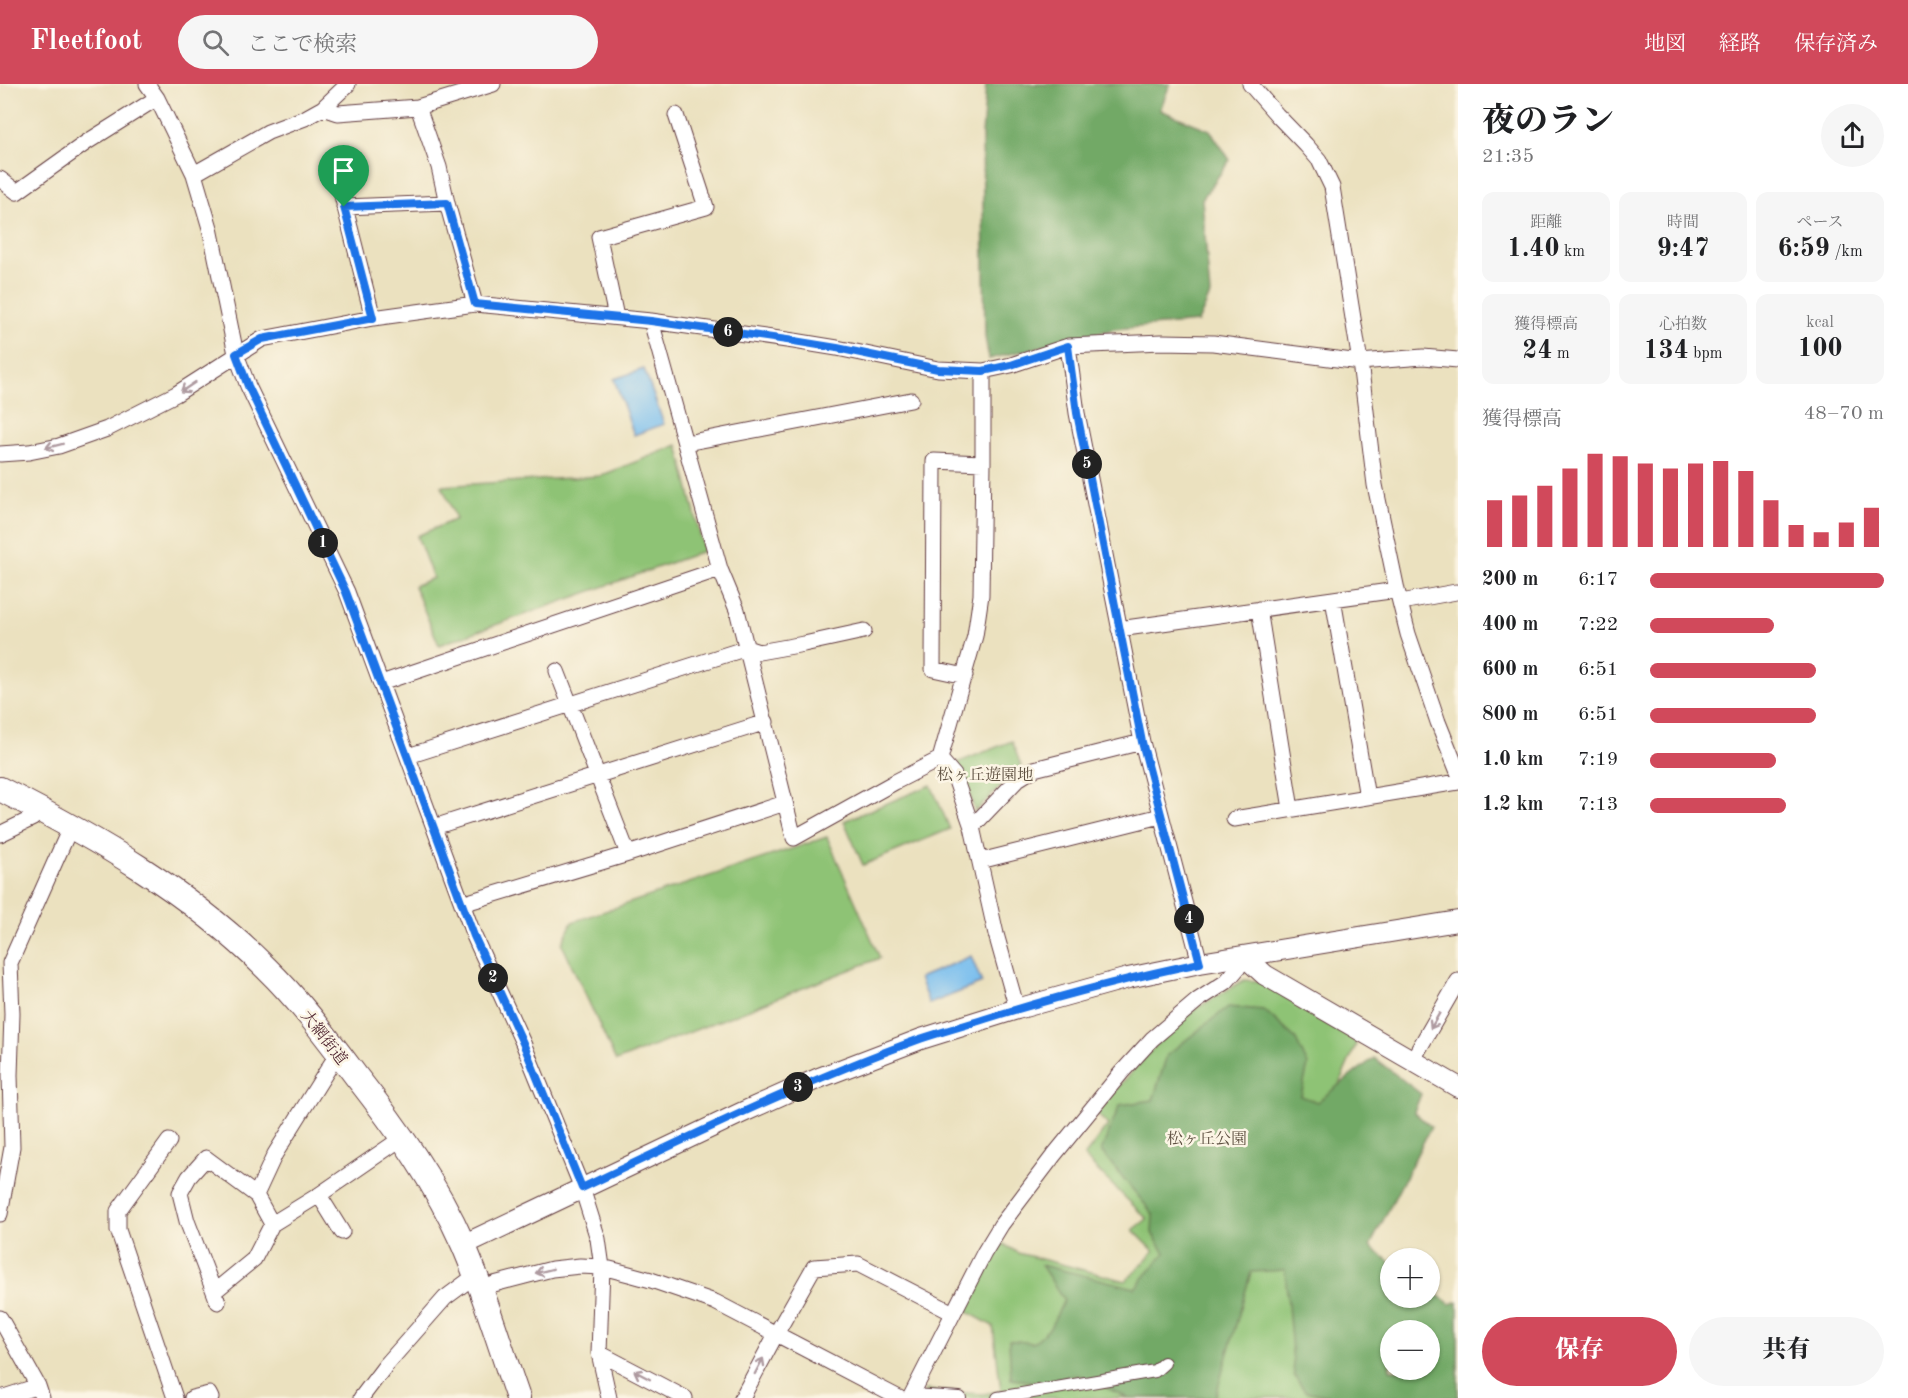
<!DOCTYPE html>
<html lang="ja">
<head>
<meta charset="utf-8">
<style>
  body { margin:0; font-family:"Old Standard TT","Noto Serif JP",serif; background:#f6f6f6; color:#202124; height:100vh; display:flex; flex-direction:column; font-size:22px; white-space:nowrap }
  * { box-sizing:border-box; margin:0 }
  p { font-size:20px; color:#757577 }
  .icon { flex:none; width:33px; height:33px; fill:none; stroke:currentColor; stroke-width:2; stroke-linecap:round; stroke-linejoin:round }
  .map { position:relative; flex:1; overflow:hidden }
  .sheet { display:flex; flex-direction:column; background:#fff; width:450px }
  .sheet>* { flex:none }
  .buttons { position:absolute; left:1380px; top:1164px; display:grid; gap:12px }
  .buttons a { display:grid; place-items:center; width:60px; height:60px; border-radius:50%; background:#fff; box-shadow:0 2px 4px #0004; font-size:30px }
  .pin { position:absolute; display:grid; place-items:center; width:51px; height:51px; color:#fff; margin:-62px -26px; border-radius:50% 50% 50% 0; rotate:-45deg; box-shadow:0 0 6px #0007 }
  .pin .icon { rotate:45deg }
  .km { position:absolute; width:30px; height:30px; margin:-15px; border-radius:50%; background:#222; color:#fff; font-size:16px; line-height:30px; text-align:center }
  .round { display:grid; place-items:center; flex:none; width:63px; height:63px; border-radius:32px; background:#f6f6f6 }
  .head { display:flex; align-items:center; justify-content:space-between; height:102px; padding:0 24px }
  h1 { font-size:33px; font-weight:800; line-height:45px }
  .figures { display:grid; grid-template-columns:repeat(3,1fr); gap:9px; height:102px; padding:6px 24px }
  .figures div { display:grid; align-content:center; border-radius:12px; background:#f6f6f6; text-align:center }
  .figures b { font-size:26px; font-weight:800 }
  .figures small { font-size:16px; font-weight:400 }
  .figures p { font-size:16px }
  .chart { height:168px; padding:12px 24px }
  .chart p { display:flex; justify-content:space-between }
  .chart svg { width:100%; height:108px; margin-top:6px; stroke:#d1495b; stroke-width:6 }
  .cta { display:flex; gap:12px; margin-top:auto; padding:12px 24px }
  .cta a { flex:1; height:69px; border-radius:36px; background:#d1495b; color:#fff; font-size:24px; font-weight:800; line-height:69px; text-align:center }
  .cta a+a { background:#f6f6f6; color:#202124 }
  ul { padding:0 24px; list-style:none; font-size:20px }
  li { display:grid; grid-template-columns:96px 72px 1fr; align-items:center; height:45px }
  li i { height:15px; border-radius:8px; background:#d1495b }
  header { display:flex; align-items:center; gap:36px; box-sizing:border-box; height:84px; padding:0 30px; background:#d1495b; color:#fff }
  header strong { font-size:28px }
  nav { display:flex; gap:33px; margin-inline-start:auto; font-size:21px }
  .search { width:420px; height:54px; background:#f6f6f6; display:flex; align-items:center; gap:15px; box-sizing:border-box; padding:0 21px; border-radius:33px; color:#757577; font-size:22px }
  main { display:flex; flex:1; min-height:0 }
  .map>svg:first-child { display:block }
</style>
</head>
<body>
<header>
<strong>Fleetfoot</strong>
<div class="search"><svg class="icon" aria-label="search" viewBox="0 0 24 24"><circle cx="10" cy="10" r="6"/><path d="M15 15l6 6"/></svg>ここで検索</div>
<nav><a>地図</a><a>経路</a><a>保存済み</a></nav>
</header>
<main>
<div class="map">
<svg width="1458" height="1314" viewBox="0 0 1458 1314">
  <rect width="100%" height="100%" fill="#fcf5e5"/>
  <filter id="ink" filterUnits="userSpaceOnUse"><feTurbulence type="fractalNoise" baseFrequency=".0167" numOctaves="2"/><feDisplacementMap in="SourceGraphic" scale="12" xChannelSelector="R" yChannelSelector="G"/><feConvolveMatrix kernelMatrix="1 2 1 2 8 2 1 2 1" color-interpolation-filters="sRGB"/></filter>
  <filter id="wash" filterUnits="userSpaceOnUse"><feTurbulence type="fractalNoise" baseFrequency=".008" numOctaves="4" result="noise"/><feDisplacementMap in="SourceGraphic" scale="24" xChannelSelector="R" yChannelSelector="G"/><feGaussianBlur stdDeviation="1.35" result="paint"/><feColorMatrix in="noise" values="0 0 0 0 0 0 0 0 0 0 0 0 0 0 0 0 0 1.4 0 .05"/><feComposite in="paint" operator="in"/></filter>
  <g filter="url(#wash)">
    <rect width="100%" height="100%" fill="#ebe1bf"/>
    <path fill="#8ec375" stroke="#6c7150" stroke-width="1.5" d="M678 361 704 467 439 561 414 502 433 494 417 452 456 435 442 402 600 392Z
      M1012 657 1021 682 975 728 963 688 954 680Z
      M931 701 950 745 863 781 844 737Z
      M827 753 880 874 616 977 562 860 572 838Z
      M1244 896 1258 897 1352 951 1356 961 1297 1097 1339 1312 1338 1314H926V1306L983 1310 1001 1307 993 1242 962 1225 999 1157 1018 1169 1126 1197 1154 1167 1133 1146 1147 1135 1084 1073 1108 1041 1097 1030 1112 1010 1166 950 1195 925Z"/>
    <path fill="#72a966" stroke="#5e6448" stroke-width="1.5" fill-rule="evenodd" d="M986 0H1170L1160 26 1210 46 1230 76 1202 115 1210 211 1198 238 1115 245 989 275 985 253 982 51Z
      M1228 923 1264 926 1295 954 1308 981 1301 1012 1317 1018 1374 974 1421 1010 1414 1028 1431 1043 1370 1162 1390 1178V1214H1430V1205L1450 1220 1458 1217V1314H1338L1305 1307 1294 1291 1285 1186 1251 1188 1215 1314H1128L1077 1290 1047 1299 1011 1295 1009 1256 1033 1259 1050 1244 1064 1216 1041 1181 1135 1204 1165 1169 1152 1149 1153 1130 1101 1067 1120 1021 1153 1016 1167 971ZM1390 1246H1430V1286H1390Z"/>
    <path fill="#77bdee" stroke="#606e8c" stroke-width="1.5" d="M644 285 664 340 634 351 614 295Z
      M971 872 982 899 929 920 919 894Z"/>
  </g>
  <g filter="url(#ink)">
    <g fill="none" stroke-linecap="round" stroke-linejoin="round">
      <defs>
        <path id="pedestrian" d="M912 1311 960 1314
          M998 1314 1155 1287 1164 1279"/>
        <path id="minor" d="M147 0 157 14 194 90 210 144 236 270 248 302 347 508 474 852 523 959 582 1104 598 1155 602 1183 599 1269 609 1314
          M1250 0 1277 31 1306 61 1319 76 1332 103 1360 278 1375 401 1397 506 1408 550 1438 638 1458 688
          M418 23 439 83 447 119 475 220
          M323 24 338 29 418 23 493 0
          M336 88 373 234
          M194 90 268 48 305 34 323 24 348 0
          M0 95 17 108 87 58 157 14
          M344 123 447 119
          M616 233 599 153 706 123 676 31
          M651 237 720 485 737 526 794 754 895 698 940 675
          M1068 262 1077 329 1142 658 1200 879
          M983 287V379L981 511 975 552 940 675 954 691 972 743 996 850 1017 925
          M686 359 911 316
          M0 370 29 368 59 362 107 345 176 310 262 255 373 234 475 220 651 237 794 257 837 264 938 285 983 287 1011 281 1068 262 1162 258 1213 259 1360 278 1423 273 1458 276
          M1333 515 1367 713
          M1401 518 1456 508
          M1259 525 1291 725
          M1119 545 1397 506
          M557 587 628 770
          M965 592 933 585 934 377 983 379
          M381 599 720 485
          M408 672 747 564 759 568 804 560 864 547
          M1234 735 1458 698
          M434 743 766 638
          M972 743 1018 695 1034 685 1142 658
          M0 750 33 734 37 723
          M980 777 1161 732
          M462 820 628 770 785 719
          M1412 977 1458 897
          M169 1057 118 1127V1146L175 1314
          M256 1111 275 1070 338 969
          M319 1111 342 1148
          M0 1130 12 1063 10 991 12 930 10 879 71 742
          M481 1206 494 1200 552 1185 580 1182 602 1183 629 1190 651 1196 715 1218 899 1314
          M215 1207 254 1175 272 1140 319 1111 402 1054
          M218 1218 187 1137 180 1109 189 1093 206 1074 256 1111 272 1140
          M0 1234 38 1302 42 1314
          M599 1269 685 1314
          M1 1314 38 1302
          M192 1314 209 1310 211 1314
          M361 1314 386 1281 445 1214 476 1191
          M742 1314 776 1250 814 1183 858 1180 953 1229
          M910 1314 984 1169 1001 1141 1054 1071 1121 989 1152 955 1198 916 1226 898 1238 884 1244 872"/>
        <path id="tertiary" d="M1244 872 1265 891 1458 1003
          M463 1161 741 1029 819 994 921 955 1017 925 1128 894 1200 879 1458 837"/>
        <path id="primary" d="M0 705C96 754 189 807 266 884 300 917 328 955 356 992 397 1044 436 1099 463 1160 485 1210 500 1263 518 1314"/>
      </defs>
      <use href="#pedestrian" stroke="#623c41" stroke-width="14"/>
      <use href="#minor" stroke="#623c41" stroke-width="17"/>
      <use href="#tertiary" stroke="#623c41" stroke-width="22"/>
      <use href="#primary" stroke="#623c41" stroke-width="26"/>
      <use href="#pedestrian" stroke="#fff" stroke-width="12"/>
      <use href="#minor" stroke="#fff" stroke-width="15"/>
      <use href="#tertiary" stroke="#fff" stroke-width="20"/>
      <use href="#primary" stroke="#fff" stroke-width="24"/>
    </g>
    <defs><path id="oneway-shaft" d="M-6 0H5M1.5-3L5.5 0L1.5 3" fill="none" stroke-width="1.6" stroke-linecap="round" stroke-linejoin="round" transform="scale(1.5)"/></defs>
    <g stroke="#ae9aa0">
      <use href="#oneway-shaft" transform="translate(188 303) rotate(146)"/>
      <use href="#oneway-shaft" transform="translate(54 362) rotate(166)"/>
      <use href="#oneway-shaft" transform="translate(1435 937) rotate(120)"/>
      <use href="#oneway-shaft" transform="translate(544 1187) rotate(166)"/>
      <use href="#oneway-shaft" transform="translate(759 1282) rotate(-62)"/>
      <use href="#oneway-shaft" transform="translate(642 1291) rotate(-152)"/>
    </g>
  </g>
  <g fill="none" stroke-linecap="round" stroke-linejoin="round" filter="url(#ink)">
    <defs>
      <path id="route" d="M447 119 475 220 651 237 794 257 837 264 938 285 983 287 1011 281 1068 262 1077 329 1142 658 1200 879C1127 894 1056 913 985 935 963 942 941 948 920 955 804 997 693 1051 582 1104L523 959 474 852 346 508 248 302 236 270 262 255 373 234 344 123Z"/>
    </defs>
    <use href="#route" stroke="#fff" stroke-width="12"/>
    <use href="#route" stroke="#1a73e8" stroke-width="8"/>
  </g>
  <g text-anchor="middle" stroke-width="5" stroke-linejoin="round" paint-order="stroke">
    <g font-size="16" fill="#5e5041" stroke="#fcf5e5">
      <text x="985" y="696">松ヶ丘遊園地</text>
      <text x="1207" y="1060">松ヶ丘公園</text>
    </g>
    <g font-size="16" fill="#4a1f2b" stroke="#fcf5e5">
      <text transform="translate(325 953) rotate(52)" y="6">大網街道</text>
    </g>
  </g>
</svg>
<div class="buttons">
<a>+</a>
<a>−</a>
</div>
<div class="pin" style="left:344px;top:123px;background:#1e9e55"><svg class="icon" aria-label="arrive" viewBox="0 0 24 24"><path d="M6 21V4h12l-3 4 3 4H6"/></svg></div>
<b class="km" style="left:323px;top:459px">1</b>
<b class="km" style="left:493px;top:894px">2</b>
<b class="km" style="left:798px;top:1003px">3</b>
<b class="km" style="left:1189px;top:835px">4</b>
<b class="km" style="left:1087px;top:380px">5</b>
<b class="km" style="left:728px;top:248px">6</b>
</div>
<section class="sheet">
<div class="head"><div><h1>夜のラン</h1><p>21:35</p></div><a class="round"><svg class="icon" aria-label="share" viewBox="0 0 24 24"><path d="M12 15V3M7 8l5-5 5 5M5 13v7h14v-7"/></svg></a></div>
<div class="figures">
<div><p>距離</p><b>1.40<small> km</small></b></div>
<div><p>時間</p><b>9:47</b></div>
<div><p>ペース</p><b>6:59<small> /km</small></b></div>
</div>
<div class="figures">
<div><p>獲得標高</p><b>24<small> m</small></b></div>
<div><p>心拍数</p><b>134<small> bpm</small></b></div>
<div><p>kcal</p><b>100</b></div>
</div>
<div class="chart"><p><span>獲得標高</span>48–70 m</p>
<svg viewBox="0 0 160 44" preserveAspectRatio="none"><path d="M5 44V25M15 44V23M25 44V19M35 44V12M45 44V6M55 44V7M65 44V10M75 44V12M85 44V10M95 44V9M105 44V13M115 44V25M125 44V35M135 44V38M145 44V34M155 44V28"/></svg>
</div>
<ul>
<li><b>200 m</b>6:17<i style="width:100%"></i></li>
<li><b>400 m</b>7:22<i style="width:53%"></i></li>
<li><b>600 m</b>6:51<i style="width:71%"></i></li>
<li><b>800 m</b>6:51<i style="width:71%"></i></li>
<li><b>1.0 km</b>7:19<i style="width:54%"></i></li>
<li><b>1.2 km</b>7:13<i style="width:58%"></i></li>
</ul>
<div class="cta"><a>保存</a><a>共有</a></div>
</section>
</main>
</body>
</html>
